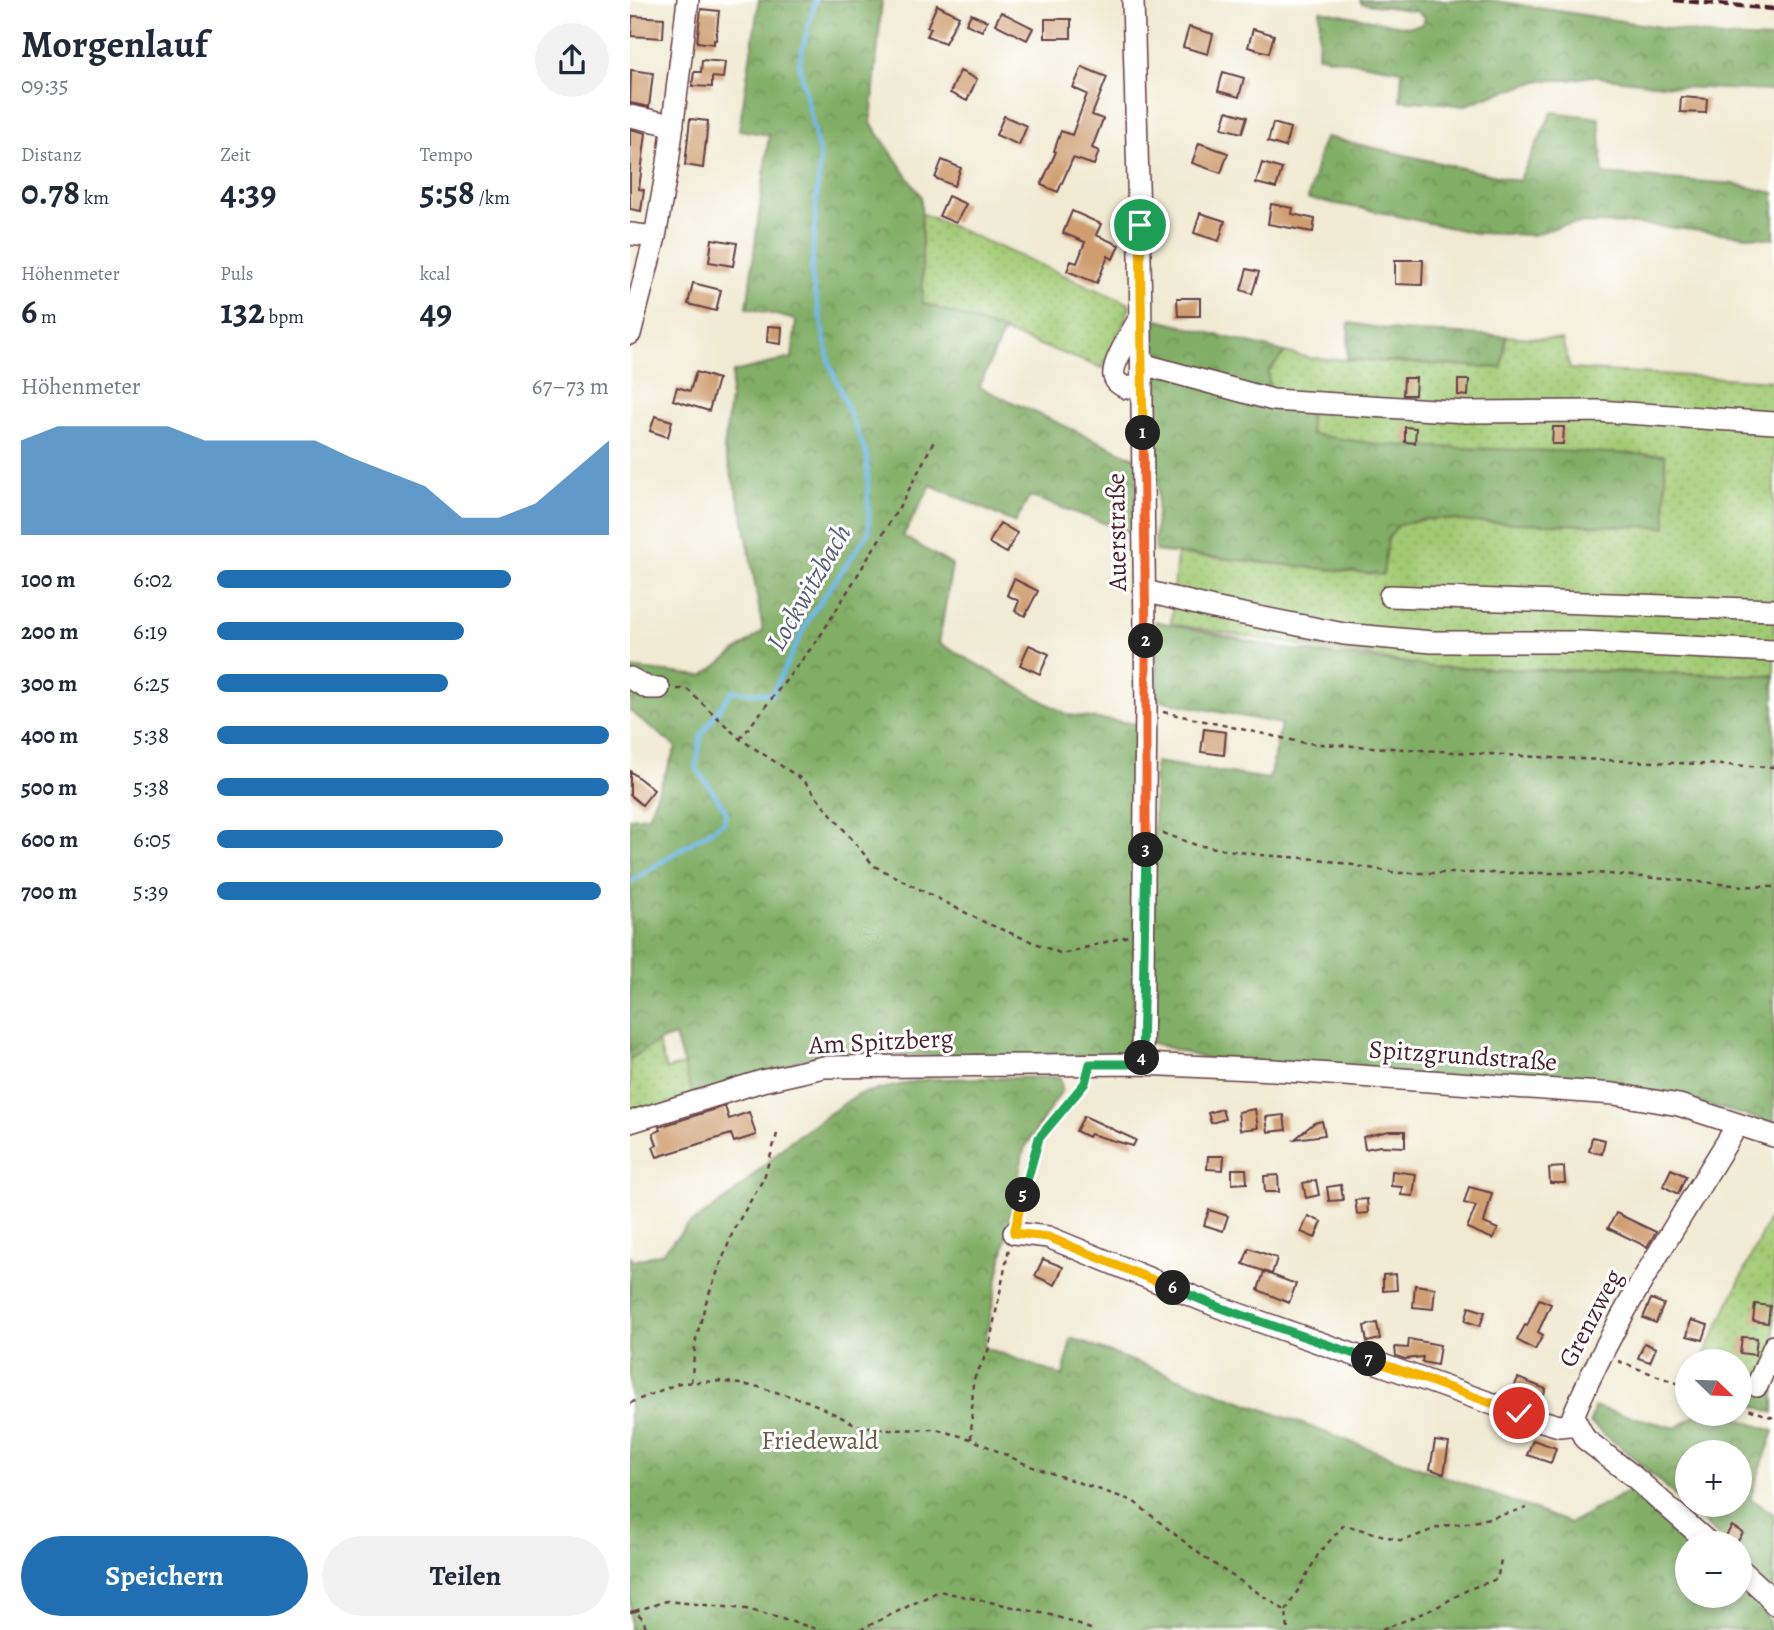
<!DOCTYPE html>
<html lang="de">
<head>
<meta charset="utf-8">
<style>
  body { margin:0; font-family:Alegreya,serif; background:#f2f2f3; color:#1f2937; height:100vh; display:flex; flex-direction:column; font-size:26px; white-space:nowrap }
  * { box-sizing:border-box; margin:0 }
  p { font-size:23px; color:#747a83 }
  .icon { flex:none; width:38px; height:38px; fill:none; stroke:currentColor; stroke-width:2; stroke-linecap:round; stroke-linejoin:round }
  .map { position:relative; flex:1; overflow:hidden }
  .side { display:flex; flex-direction:column; background:#fff; width:630px }
  .side>* { flex:none }
  .needle { width:46px; rotate:113deg }
  .controls { position:absolute; left:1045px; top:1349px; display:grid; gap:14px }
  .controls a { display:grid; place-items:center; width:77px; height:77px; border-radius:50%; background:#fff; box-shadow:0 4px 10px #0003; font-size:35px }
  .pin { position:absolute; display:grid; place-items:center; width:60px; height:60px; color:#fff; margin:-30px; border:4px solid #fff; border-radius:50%; box-shadow:0 2px 7px #0007 }
  .km { position:absolute; width:35px; height:35px; margin:-18px; border-radius:50%; background:#222; color:#fff; font-size:19px; line-height:35px; text-align:center }
  .round { display:grid; place-items:center; flex:none; width:74px; height:74px; border-radius:37px; background:#f2f2f3 }
  .overview { display:flex; align-items:center; justify-content:space-between; height:119px; padding:0 21px }
  h1 { font-size:38px; font-weight:700; line-height:52px }
  .stats { display:grid; grid-template-columns:repeat(3,1fr); gap:10px; height:119px; padding:7px 21px }
  .stats div { display:grid; align-content:center }
  .stats b { font-size:35px; font-weight:700 }
  .stats small { font-size:19px; font-weight:400 }
  .stats p { font-size:19px }
  .chart { height:196px; padding:14px 21px }
  .chart p { display:flex; justify-content:space-between }
  .chart svg { width:100%; height:126px; margin-top:7px; fill:#1f6fb2; opacity:.7 }
  .button { display:flex; gap:14px; margin-top:auto; padding:14px 21px }
  .button a { flex:1; height:80px; border-radius:42px; background:#1f6fb2; color:#fff; font-size:28px; font-weight:700; line-height:80px; text-align:center }
  .button a+a { background:#f2f2f3; color:#1f2937 }
  ul { padding:0 21px; list-style:none; font-size:23px }
  li { display:grid; grid-template-columns:112px 84px 1fr; align-items:center; height:52px }
  li i { height:18px; border-radius:9px; background:#1f6fb2 }
  main { display:flex; flex:1; min-height:0 }
  .map>svg:first-child { display:block }
</style>
</head>
<body>
<main>
<section class="side">
<div class="overview"><div><h1>Morgenlauf</h1><p>09:35</p></div><a class="round"><svg class="icon" aria-label="share" viewBox="0 0 24 24"><path d="M12 15V3M7 8l5-5 5 5M5 13v7h14v-7"/></svg></a></div>
<div class="stats">
<div><p>Distanz</p><b>0.78<small> km</small></b></div>
<div><p>Zeit</p><b>4:39</b></div>
<div><p>Tempo</p><b>5:58<small> /km</small></b></div>
</div>
<div class="stats">
<div><p>Höhenmeter</p><b>6<small> m</small></b></div>
<div><p>Puls</p><b>132<small> bpm</small></b></div>
<div><p>kcal</p><b>49</b></div>
</div>
<div class="chart"><p><span>Höhenmeter</span>67–73 m</p>
<svg viewBox="0 0 160 44" preserveAspectRatio="none"><path d="M0 44V11L10 6L20 6L30 6L40 6L50 11L60 11L70 11L80 11L90 17L100 22L110 27L120 38L130 38L140 33L150 22L160 11V44z"/></svg>
</div>
<ul>
<li><b>100 m</b>6:02<i style="width:75%"></i></li>
<li><b>200 m</b>6:19<i style="width:63%"></i></li>
<li><b>300 m</b>6:25<i style="width:59%"></i></li>
<li><b>400 m</b>5:38<i style="width:100%"></i></li>
<li><b>500 m</b>5:38<i style="width:100%"></i></li>
<li><b>600 m</b>6:05<i style="width:73%"></i></li>
<li><b>700 m</b>5:39<i style="width:98%"></i></li>
</ul>
<div class="button"><a>Speichern</a><a>Teilen</a></div>
</section>
<div class="map">
<svg width="1144" height="1630" viewBox="0 0 1144 1630">
  <defs>
    <pattern id="green-dots" width="8" height="8" patternUnits="userSpaceOnUse" patternTransform="scale(1.75)"><rect width="8" height="8" fill="#a2ca75"/><path d="M2 2h.1M6 6h.1" fill="none" stroke="#8dad65" stroke-width="1.8" stroke-linecap="round"/></pattern>
    <pattern id="forest-crowns" width="20" height="18" patternUnits="userSpaceOnUse" patternTransform="scale(1.75)"><rect width="20" height="18" fill="#81ae66"/><path d="M2 6a3 3 0 1 1 6 0M12 15a3 3 0 1 1 6 0" fill="none" stroke="#6c8d54"/></pattern>
  </defs>
  <rect width="100%" height="100%" fill="#fff"/>
  <filter id="ink" filterUnits="userSpaceOnUse"><feTurbulence type="fractalNoise" baseFrequency=".0143" numOctaves="2"/><feDisplacementMap in="SourceGraphic" scale="14" xChannelSelector="R" yChannelSelector="G"/><feConvolveMatrix kernelMatrix="1 2 1 2 8 2 1 2 1" color-interpolation-filters="sRGB"/></filter>
  <filter id="wash" filterUnits="userSpaceOnUse"><feTurbulence type="fractalNoise" baseFrequency=".00686" numOctaves="4" result="noise"/><feDisplacementMap in="SourceGraphic" scale="28" xChannelSelector="R" yChannelSelector="G"/><feGaussianBlur stdDeviation="1.57" result="paint"/><feColorMatrix in="noise" values="0 0 0 0 0 0 0 0 0 0 0 0 0 0 0 0 0 1.4 0 .05"/><feComposite in="paint" operator="in"/></filter>
  <g filter="url(#wash)">
    <rect width="100%" height="100%" fill="#f0ead2"/>
    <path fill="url(#green-dots)" stroke="#767450" stroke-width="2" d="M291 213 500 304C496 327 480 345 473 368L293 303Z
      M876 336 932 340 940 369 1144 381V675L803 667 541 624 547 554 753 575 758 539 767 526C795 517 810 517 839 522L751 445 679 434 642 408 638 372 655 352 680 358 871 368Z
      M28 1042 36 1069 54 1065 63 1097 0 1118V1059Z
      M1144 1208V1353L1122 1405 1110 1401V1362H1071Z"/>
    <path fill="url(#forest-crowns)" stroke="#666648" stroke-width="2" fill-rule="evenodd" d="M129 0H252L241 123 291 196 293 303 374 331 349 387 507 459 504 534 400 496 385 523 301 485 273 536 322 565 309 643 438 715 507 724 509 930 501 1043 488 1056 219 1055 171 1061 63 1097 45 1036 28 1042 0 1059V818L18 816 46 747 0 711V668L73 676 133 631 113 514 94 450 103 372 162 358 166 320 117 308 139 135 109 130Z
      M730 0H859L1093 37 1144 39V91L1048 87 961 76 939 80H912L859 96 833 106 812 103 770 100 772 70 688 56 690 10 777 27 793 24 795 17 786 11 731 3Z
      M922 112 969 118 973 174 1105 184 1144 193V239L1007 224 956 223 933 225 903 235 845 233 735 209 678 199 690 150 696 137 889 181Z
      M520 318 655 352 638 372 642 408 680 413V434L751 445 1035 455 1036 527 839 522C810 517 795 517 767 526L758 539 753 575 525 551C524 529 529 507 528 486 527 472 524 457 523 443 523 401 524 360 520 318Z
      M719 323 769 331 876 336 872 368 717 359Z
      M525 621 651 648 803 667 1144 676V1123L1035 1094 573 1058 519 1042 525 762 639 779 651 724 527 700Z
      M430 1077 432 1090 394 1149 354 1347 433 1376 441 1338 940 1523 1001 1490 1063 1543 1057 1544V1596H1110V1584L1134 1605 1141 1630H0V1256L4 1261 32 1253 57 1226 101 1196 160 1141 228 1094 296 1079Z
      M1144 1353V1413L1122 1405Z
      M964 1407 1046 1428 1067 1414H1094L1144 1431 1120 1498 1144 1514V1600L1110 1556V1544L1096 1543 1003 1457 960 1423ZM1057 1452H1110V1505H1057Z"/>
    <g fill="none" stroke-linecap="round" stroke-linejoin="round">
      <path stroke="#6fb8e7" stroke-width="4.5" d="M0 882 94 822 96 811 66 767 71 735 102 691 142 694 181 615 239 532 237 456 200 365 181 274 190 158 169 63 185 0"/>
    </g>
    <g id="blocks">
      <path fill="#cf9d6f" d="M307 5 329 16 315 43 297 36 301 28 297 27Z
        M71 9 89 11 86 40H84V44L67 42Z
        M371 12 403 28 397 40 365 24Z
        M341 14 357 21 352 31 336 24Z
        M2 16 34 18 33 38 1 36Z
        M415 19H441V38H415Z
        M559 27 583 34 578 54 553 47Z
        M623 29 644 35 639 53 618 47Z
        M72 60 95 62 93 78 82 77V87L62 86 64 72H71Z
        M452 67 477 77 462 115 473 119 462 148 469 151 464 165 443 158 428 192 411 185 426 152 424 151 431 131 442 135 457 94 443 88Z
        M1 70 23 73 19 107 0 103Z
        M330 71 347 79 337 101 320 93Z
        M593 72 614 78 609 97 588 91Z
        M1051 97 1077 99 1076 113 1050 112Z
        M597 111 617 117 612 133 592 128Z
        M374 116 397 126 389 145 366 135Z
        M60 119 78 121 73 168 55 165Z
        M643 123 660 128 655 147 638 142Z
        M0 129 16 133 9 189 14 190 11 211 0 209Z
        M569 143 598 153 591 173 562 163Z
        M312 160 331 168 324 186 305 178Z
        M632 163 652 169 646 188 626 183Z
        M318 196 336 204 326 223 309 216Z
        M641 204 663 208 662 214 685 219 683 232 638 224Z
        M442 211 471 224 466 235 489 245 483 259 478 256 467 283 437 271 441 261 447 263 455 242 433 233Z
        M570 213 595 221 589 241 564 233Z
        M82 239 107 243 103 266 79 262Z
        M765 260H793L792 285 765 284Z
        M617 269 629 272 622 294 611 290Z
        M63 283 91 290 86 311 58 304Z
        M547 298H570V316H548Z
        M138 326 152 327 151 344 137 342Z
        M66 372 88 379 79 411 43 400 47 387 60 391Z
        M774 378H786L785 395H773Z
        M828 380H839L838 396 828 395Z
        M25 416 42 421 38 437 20 431Z
        M775 427 786 428 785 443 775 442Z
        M923 427H934L933 444H922Z
        M370 523 387 533 377 553 359 543Z
        M384 579 408 591 395 616 385 611 389 601 377 595Z
        M399 645 419 654 410 674 390 665Z
        M574 729 596 732 594 755 571 752Z
        M0 771 24 790 12 805 0 795Z
        M95 1106 99 1119 119 1112 126 1135 104 1142 101 1134 27 1157 23 1147 27 1145 23 1133 31 1130 29 1127Z
        M592 1109 595 1119 581 1123 578 1113Z
        M625 1109 628 1128 610 1130 608 1112Z
        M654 1115 656 1130 638 1132 636 1117Z
        M454 1116 506 1140 503 1146 460 1134 458 1137 446 1131Z
        M692 1121 695 1135 665 1139 684 1123Z
        M759 1131H775V1147L750 1146 735 1149 733 1137Z
        M962 1137 975 1140 972 1154 959 1151Z
        M578 1156H594L593 1170 577 1169Z
        M934 1167 935 1183H920L919 1168Z
        M602 1169H616L617 1183 602 1184Z
        M1041 1169 1056 1176 1048 1194 1033 1186Z
        M762 1171 786 1174 783 1196 771 1195 772 1187 761 1186Z
        M648 1175 649 1192H635L634 1176Z
        M686 1180 689 1195 676 1198 673 1183Z
        M711 1185 713 1200 699 1201 697 1187Z
        M839 1187 862 1193 854 1223 868 1229 863 1239 837 1228 846 1206 834 1203Z
        M737 1199 738 1213 727 1214 725 1200Z
        M579 1210 598 1216 593 1231 574 1225Z
        M986 1213 1026 1232 1017 1247 978 1228Z
        M678 1216 692 1222 685 1238 671 1232Z
        M619 1248 647 1258 642 1274 613 1264Z
        M413 1259 433 1267 425 1285 405 1276Z
        M634 1272 666 1284 659 1303 628 1290Z
        M766 1274 767 1290 753 1291V1275Z
        M785 1285 805 1288 803 1309 783 1307Z
        M909 1299 921 1304 908 1332 913 1335 905 1350 887 1340 895 1325 897 1326Z
        M1021 1299 1034 1304 1026 1323 1013 1318Z
        M1125 1304 1140 1306 1138 1323 1123 1321Z
        M839 1307 855 1312 850 1326 835 1321Z
        M1061 1320 1078 1325 1073 1340 1057 1336Z
        M747 1323 750 1339 737 1342 734 1326Z
        M1112 1337 1127 1338 1125 1355 1110 1353Z
        M779 1339 810 1345 807 1365 792 1362 793 1357 775 1359 766 1356 765 1347 778 1348Z
        M1014 1343 1026 1348 1020 1362 1008 1358Z
        M888 1378 916 1389 910 1405 881 1394Z
        M903 1440 926 1448 921 1463 897 1455Z
        M805 1441 819 1443 814 1474 800 1469Z
        M1102 1526 1113 1533 1106 1544H1099L1094 1539Z"/>
    </g>
  </g>
  <g filter="url(#ink)">
    <use href="#blocks" fill-opacity="0" stroke="#633d44" stroke-width="2"/>
    <g fill="none" stroke-linecap="round" stroke-linejoin="round">
      <defs>
        <path id="minor" d="M503 0 510 255 516 708 512 1064
          M0 116 43 125
          M0 234 25 237
          M510 317C504 329 481 364 484 376 485 382 491 385 496 388L512 385
          M0 334 25 237 38 163 58 0
          M512 364 643 400 836 412 968 411 1144 423
          M515 591 583 608 714 634 802 642H950L1144 651
          M760 596 1144 610
          M0 678 18 688H29
          M0 1122 132 1081 194 1067 512 1064 644 1070 984 1094 1049 1105 1144 1136
          M384 1233 418 1237 589 1307 905 1419 929 1426 947 1424
          M1127 1386 1144 1346
          M1080 1544 1003 1476 955 1439 943 1416C987 1312 1050 1220 1108 1124
          M1110 1569 1135 1592 1144 1604"/>
      </defs>
      <use href="#minor" stroke="#633d44" stroke-width="24"/>
      <path stroke="#633d44" stroke-width="2.5" stroke-dasharray="5 5" stroke-linecap="butt" d="M47 689H57L110 739 173 780 244 866 356 923 432 954 498 936
        M533 712 675 743 925 758 1144 767
        M110 739 189 638 274 499 304 441
        M533 833 566 845 630 855 689 859 767 873H967L1114 886 1144 887
        M388 1217 409 1138 455 1083
        M988 1361 1057 1387
        M61 1382 66 1339 76 1302 104 1229 134 1178 147 1134
        M0 1403 49 1383 89 1381 129 1387 180 1402 227 1425 259 1430 305 1429 341 1439 400 1466 503 1501 575 1558 656 1611 658 1630
        M1110 1406 1144 1418
        M341 1439 343 1381 358 1351 379 1248
        M5 1611 37 1601 116 1609 191 1630
        M656 1611 689 1553 714 1525 773 1541 812 1526 844 1522 897 1508
        M0 1612 5 1611 14 1620 16 1630
        M230 1630 309 1591 425 1616 463 1630
        M752 1630 805 1608 839 1589 867 1579 872 1556"/>
      <use href="#minor" stroke="#fff" stroke-width="21"/>
      <path stroke="#4a1f2b" stroke-width="4.5" stroke-dasharray="10 5" stroke-linecap="butt" d="M1044 0 1144 9"/>
    </g>
  </g>
  <g fill="none" stroke-linecap="round" stroke-linejoin="round" filter="url(#ink)">
    <defs>
      <path id="split-1" d="M510 225 513 433"/>
      <path id="split-2" d="M513 433 516 641"/>
      <path id="split-3" d="M516 641V850"/>
      <path id="split-4" d="M512 1058 516 850"/>
      <path id="split-5" d="M393 1195 409 1138 455 1083 460 1064H512V1058"/>
      <path id="split-6" d="M393 1195 384 1233 418 1237 543 1288"/>
      <path id="split-7" d="M543 1288 589 1307 739 1359"/>
      <path id="split-8" d="M739 1359 889 1413"/>
    </defs>
    <use href="#split-1" stroke="#fff" stroke-width="14"/>
    <use href="#split-2" stroke="#fff" stroke-width="14"/>
    <use href="#split-3" stroke="#fff" stroke-width="14"/>
    <use href="#split-4" stroke="#fff" stroke-width="14"/>
    <use href="#split-5" stroke="#fff" stroke-width="14"/>
    <use href="#split-6" stroke="#fff" stroke-width="14"/>
    <use href="#split-7" stroke="#fff" stroke-width="14"/>
    <use href="#split-8" stroke="#fff" stroke-width="14"/>
    <use href="#split-1" stroke="#f5b400" stroke-width="9"/>
    <use href="#split-2" stroke="#f0652b" stroke-width="9"/>
    <use href="#split-3" stroke="#f0652b" stroke-width="9"/>
    <use href="#split-4" stroke="#22a559" stroke-width="9"/>
    <use href="#split-5" stroke="#22a559" stroke-width="9"/>
    <use href="#split-6" stroke="#f5b400" stroke-width="9"/>
    <use href="#split-7" stroke="#22a559" stroke-width="9"/>
    <use href="#split-8" stroke="#f5b400" stroke-width="9"/>
  </g>
  <g text-anchor="middle" stroke-width="6" stroke-linejoin="round" paint-order="stroke">
    <g font-size="26" fill="#4a1f2b" stroke="#fff">
      <text transform="translate(486 532) rotate(-91)" y="9">Auerstraße</text>
      <text transform="translate(251 1041) rotate(-3)" y="9">Am Spitzberg</text>
      <text transform="translate(833 1055) rotate(4)" y="9">Spitzgrundstraße</text>
      <text transform="translate(960 1318) rotate(-62)" y="9">Grenzweg</text>
    </g>
    <g font-size="26" fill="#695b45" stroke="#fff">
      <text x="190" y="1449">Friedewald</text>
    </g>
    <g font-size="28" font-style="italic" fill="#595c76" stroke="#fff">
      <text transform="translate(178 587) rotate(-60)" y="10">Lockwitzbach</text>
    </g>
  </g>
</svg>
<div class="controls">
<a><svg class="needle" viewBox="-14 -14 28 28"><path d="M0-13l5 13h-10z" fill="#e53935"/><path d="M0 13l5-13h-10z" fill="#747a83"/></svg></a>
<a>+</a>
<a>−</a>
</div>
<div class="pin" style="left:510px;top:225px;background:#1e9e55"><svg class="icon" aria-label="arrive" viewBox="0 0 24 24"><path d="M6 21V4h12l-3 4 3 4H6"/></svg></div>
<div class="pin" style="left:889px;top:1413px;background:#d93025"><svg class="icon" aria-label="check" viewBox="0 0 24 24"><path d="M5 12l5 5 9-10"/></svg></div>
<b class="km" style="left:513px;top:433px">1</b>
<b class="km" style="left:516px;top:641px">2</b>
<b class="km" style="left:516px;top:850px">3</b>
<b class="km" style="left:512px;top:1058px">4</b>
<b class="km" style="left:393px;top:1195px">5</b>
<b class="km" style="left:543px;top:1288px">6</b>
<b class="km" style="left:739px;top:1359px">7</b>
</div>
</main>
</body>
</html>
